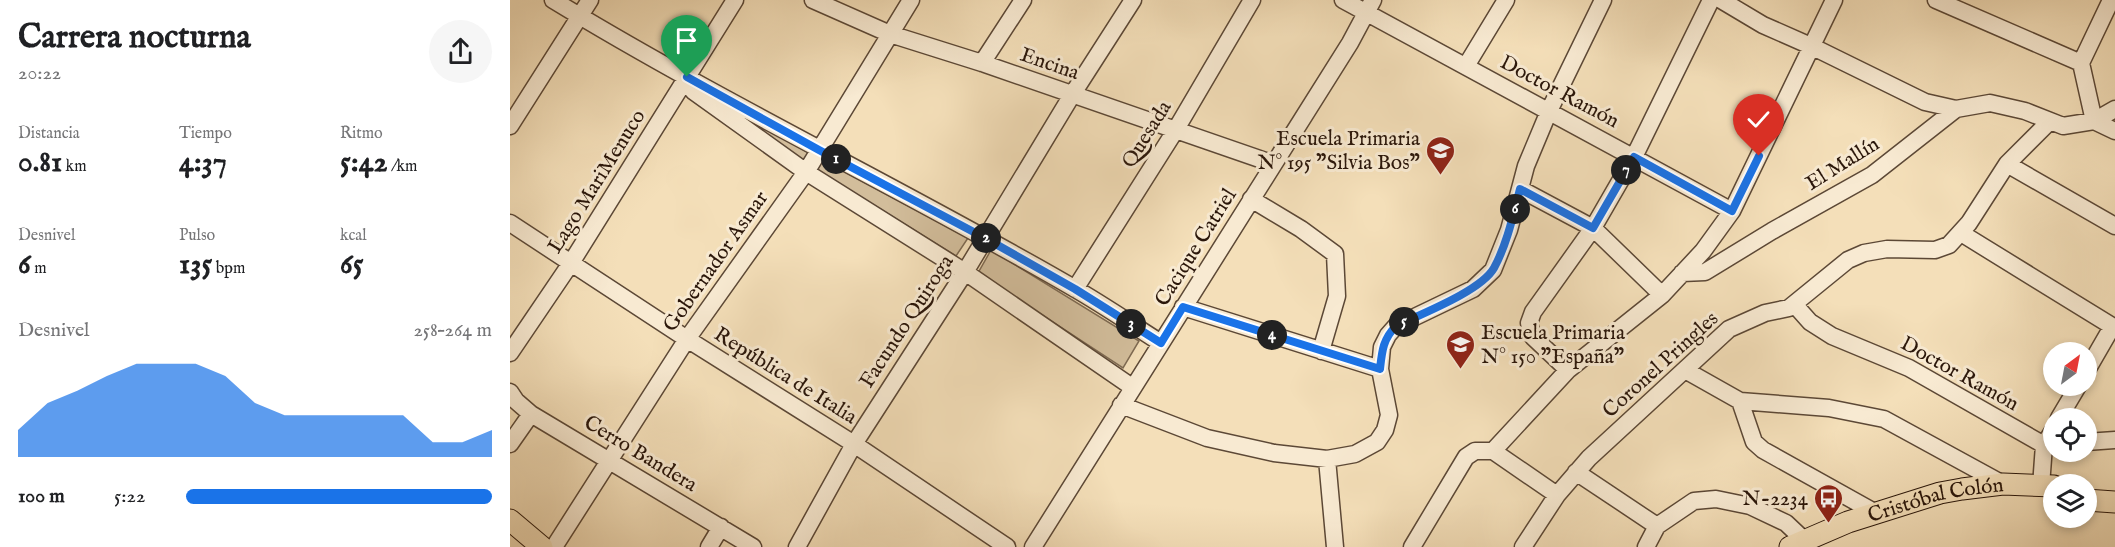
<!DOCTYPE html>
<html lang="es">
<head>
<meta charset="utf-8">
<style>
  body { margin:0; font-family:"IM FELL English",serif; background:#f6f6f6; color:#202124; height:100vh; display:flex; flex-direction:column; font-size:22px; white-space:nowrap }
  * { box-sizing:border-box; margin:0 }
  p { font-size:20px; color:#757577 }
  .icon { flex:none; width:33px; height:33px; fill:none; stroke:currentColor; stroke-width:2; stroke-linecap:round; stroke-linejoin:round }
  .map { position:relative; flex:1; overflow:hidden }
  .drawer { display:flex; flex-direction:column; background:#fff; width:510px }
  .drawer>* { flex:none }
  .needle { width:39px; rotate:32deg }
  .tools { position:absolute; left:1533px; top:342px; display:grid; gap:12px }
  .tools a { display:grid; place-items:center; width:54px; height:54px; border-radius:50%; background:#fff; box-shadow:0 3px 9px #0003; font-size:30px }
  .pin { position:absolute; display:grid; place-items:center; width:51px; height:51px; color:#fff; margin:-62px -26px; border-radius:50% 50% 50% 0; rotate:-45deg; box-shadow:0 0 6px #0007 }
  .pin .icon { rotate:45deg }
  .km { position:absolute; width:30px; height:30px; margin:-15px; border-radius:50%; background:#222; color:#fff; font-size:16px; line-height:30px; text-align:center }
  .round { display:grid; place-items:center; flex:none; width:63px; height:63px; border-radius:32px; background:#f6f6f6 }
  .summary { display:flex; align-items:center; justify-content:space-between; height:102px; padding:0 18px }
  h1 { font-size:33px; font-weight:700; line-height:45px }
  .stats { display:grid; grid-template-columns:repeat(3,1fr); gap:9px; height:102px; padding:6px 18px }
  .stats div { display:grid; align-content:center }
  .stats b { font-size:30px; font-weight:700 }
  .stats small { font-size:16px; font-weight:400 }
  .stats p { font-size:16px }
  .chart { height:168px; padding:12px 18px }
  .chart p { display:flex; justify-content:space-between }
  .chart svg { width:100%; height:108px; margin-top:6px; fill:#1a73e8; opacity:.7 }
  ul { padding:0 18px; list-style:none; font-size:20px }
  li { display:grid; grid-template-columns:96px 72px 1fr; align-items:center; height:45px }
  li i { height:15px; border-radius:8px; background:#1a73e8 }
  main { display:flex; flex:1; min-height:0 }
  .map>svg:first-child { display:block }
</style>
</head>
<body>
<main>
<section class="drawer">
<div class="summary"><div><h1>Carrera nocturna</h1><p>20:22</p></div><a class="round"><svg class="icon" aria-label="share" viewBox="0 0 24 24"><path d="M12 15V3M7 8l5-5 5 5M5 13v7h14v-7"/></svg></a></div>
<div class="stats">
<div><p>Distancia</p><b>0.81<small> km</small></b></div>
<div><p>Tiempo</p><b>4:37</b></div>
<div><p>Ritmo</p><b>5:42<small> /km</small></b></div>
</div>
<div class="stats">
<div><p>Desnivel</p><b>6<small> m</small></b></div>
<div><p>Pulso</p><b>135<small> bpm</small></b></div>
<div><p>kcal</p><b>65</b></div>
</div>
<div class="chart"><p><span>Desnivel</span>258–264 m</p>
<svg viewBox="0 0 160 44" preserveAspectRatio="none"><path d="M0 44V33L10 22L20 17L30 11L40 6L50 6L60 6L70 11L80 22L90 27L100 27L110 27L120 27L130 27L140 38L150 38L160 33V44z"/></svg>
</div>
<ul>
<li><b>100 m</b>5:22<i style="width:100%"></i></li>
</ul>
</section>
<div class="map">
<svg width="1605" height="547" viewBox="0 0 1605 547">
  <rect width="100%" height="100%" fill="#f4dfb9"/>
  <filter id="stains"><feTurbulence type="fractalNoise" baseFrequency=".00333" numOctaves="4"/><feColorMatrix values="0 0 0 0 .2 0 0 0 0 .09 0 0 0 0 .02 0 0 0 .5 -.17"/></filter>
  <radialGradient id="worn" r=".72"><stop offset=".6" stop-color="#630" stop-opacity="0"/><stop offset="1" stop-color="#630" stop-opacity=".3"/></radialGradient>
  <path fill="#d2bd9b" stroke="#7e6a52" stroke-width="1.5" d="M206 101 299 153 292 161Z
    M311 159 458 238 446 256 304 168Z
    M481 250 629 341 613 368 468 273Z"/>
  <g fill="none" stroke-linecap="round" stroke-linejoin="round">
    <defs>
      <path id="minor" d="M43 0C212 103 391 188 562 287 592 304 621 324 651 343
        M303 0 380 34 472 63 764 164
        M833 0 1222 211
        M1211 0 1253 25 1303 47 1415 102 1446 109 1480 103 1515 111 1553 126 1584 121 1605 131
        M1426 0 1571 63
        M472 63 513 0
        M956 66 996 0
        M183 91 296 172 455 272 622 387
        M1584 121 1571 63 1601 0
        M1584 121 1605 109
        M0 126 80 0
        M1497 164 1605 226
        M1010 189 1083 228 1152 295
        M741 199 791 229 825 254 827 296 811 351
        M0 223 177 339 344 444 497 547
        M1451 233 1605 328
        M1172 273 1195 272 1262 231 1362 175 1446 109
        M565 289 665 131 742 0
        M1284 304 1300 322 1322 336 1399 368 1534 445
        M673 307 870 369
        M0 353 61 263 225 0
        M1058 370 1023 337 1019 323 1023 312 1083 228 1124 157 1201 0
        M1175 370 1230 401 1319 408 1374 419 1493 484
        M1576 372 1602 327
        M0 392 6 401 21 414 243 547
        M1230 401 1244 442 1253 450 1366 513
        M611 405 697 438 764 453 817 459 845 454 867 442 875 430 879 415 870 369 872 347 878 335 886 326 963 289 983 270 999 230 1016 166 1039 111 1093 0
        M1549 418 1568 386
        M1576 442 1605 440
        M0 444 21 414
        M983 451 1058 370 1152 295 1193 251 1222 211 1324 0
        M817 459 825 547
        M1066 472 1147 526
        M1531 486 1534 445 1544 429
        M44 547 177 339 296 172 401 0
        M199 547 211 527
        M287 547 344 444 455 272 562 95 623 0
        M523 547 840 43 863 0
        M902 547 956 457 965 451H983L1047 495
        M1013 547 1047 495 1079 458 1219 329 1255 313 1279 308 1338 260 1354 253 1377 249 1425 250 1439 245 1459 223 1497 164 1540 121
        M1136 547 1147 526 1184 501 1206 499 1240 506 1276 523 1294 540"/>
      <g id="major">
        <path d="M1576 500 1605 502"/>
        <path d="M0 520 32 547"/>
        <path id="s1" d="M1280 547 1338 522 1430 493 1452 489 1493 484 1544 486"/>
      </g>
    </defs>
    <use href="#minor" stroke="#5c4836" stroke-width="19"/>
    <use href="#major" stroke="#2a160a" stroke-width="23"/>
    <use href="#minor" stroke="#f8ead2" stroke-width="16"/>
    <use href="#major" stroke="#f4dfb9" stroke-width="21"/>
  </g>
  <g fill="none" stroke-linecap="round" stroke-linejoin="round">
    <defs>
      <path id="route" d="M177 77 309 150 475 238 565 289 651 343 673 307 870 369C872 351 873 339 886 326 911 314 971 291 984 268 997 244 1003 216 1010 189L1083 228 1124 157 1222 211 1249 156"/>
    </defs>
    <use href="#route" stroke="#fff" stroke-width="12"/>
    <use href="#route" stroke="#1a73e8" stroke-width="8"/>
  </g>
  <defs>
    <symbol id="school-pin" viewBox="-11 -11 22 30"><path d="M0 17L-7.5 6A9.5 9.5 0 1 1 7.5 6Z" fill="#8f2418" stroke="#f8ead2"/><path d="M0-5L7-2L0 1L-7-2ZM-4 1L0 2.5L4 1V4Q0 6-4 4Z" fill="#fff"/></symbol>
    <symbol id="bus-pin" viewBox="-11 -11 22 30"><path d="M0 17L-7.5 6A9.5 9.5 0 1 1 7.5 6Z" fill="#8f2418" stroke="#f8ead2"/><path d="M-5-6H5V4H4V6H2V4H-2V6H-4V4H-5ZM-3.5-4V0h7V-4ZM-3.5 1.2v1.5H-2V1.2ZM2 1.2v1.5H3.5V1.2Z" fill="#fff"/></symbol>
  </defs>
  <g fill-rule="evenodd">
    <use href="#school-pin" x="914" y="134" width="33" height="45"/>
    <use href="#school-pin" x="934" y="328" width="33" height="45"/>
    <use href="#bus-pin" x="1302" y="482" width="33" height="45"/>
  </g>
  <g text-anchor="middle" stroke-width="6" stroke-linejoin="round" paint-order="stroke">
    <g font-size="21" fill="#2a160a" stroke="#f8ead2">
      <text transform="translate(540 63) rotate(19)" y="7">Encina</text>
      <text transform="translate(1050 91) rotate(28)" y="7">Doctor Ramón</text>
      <text transform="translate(636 134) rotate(-58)" y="7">Quesada</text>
      <text transform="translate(1332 163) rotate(-32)" y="7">El Mallín</text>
      <text transform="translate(86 181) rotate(-58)" y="7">Lago MariMenuco</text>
      <text transform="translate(685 247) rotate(-58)" y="7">Cacique Catriel</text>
      <text transform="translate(205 261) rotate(-55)" y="7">Gobernador Asmar</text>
      <text transform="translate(396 321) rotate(-57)" y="7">Facundo Quiroga</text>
      <text transform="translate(1150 364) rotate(-42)" y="7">Coronel Pringles</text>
      <text transform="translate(1450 373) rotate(29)" y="7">Doctor Ramón</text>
      <text transform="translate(276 375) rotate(32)" y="7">República de Italia</text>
      <text transform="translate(131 453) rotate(31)" y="7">Cerro Bandera</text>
      <text dy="7" stroke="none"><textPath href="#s1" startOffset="154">Cristóbal Colón</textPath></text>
    </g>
    <g font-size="21" fill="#2a160a" stroke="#f8ead2" text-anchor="end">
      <text x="910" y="145">Escuela Primaria<tspan x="910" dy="24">N° 195 "Silvia Bos"</tspan></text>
      <text x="971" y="339" text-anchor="start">Escuela Primaria<tspan x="971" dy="24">N° 150 "España"</tspan></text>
      <text x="1298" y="505">N-2234</text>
    </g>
  </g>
  <rect width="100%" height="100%" filter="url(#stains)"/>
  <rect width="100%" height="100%" fill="url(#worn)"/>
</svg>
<div class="tools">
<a><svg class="needle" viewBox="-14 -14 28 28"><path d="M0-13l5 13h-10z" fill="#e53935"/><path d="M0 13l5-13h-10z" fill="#757577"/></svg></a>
<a><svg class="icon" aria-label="locate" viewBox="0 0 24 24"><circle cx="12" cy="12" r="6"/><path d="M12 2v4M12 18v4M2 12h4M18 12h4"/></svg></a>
<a><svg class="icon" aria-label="layers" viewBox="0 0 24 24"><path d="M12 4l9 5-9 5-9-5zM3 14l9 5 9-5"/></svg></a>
</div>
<div class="pin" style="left:177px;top:77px;background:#1e9e55"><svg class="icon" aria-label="arrive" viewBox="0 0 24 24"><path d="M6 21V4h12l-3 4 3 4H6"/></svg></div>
<div class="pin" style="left:1249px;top:156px;background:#d93025"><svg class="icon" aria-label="check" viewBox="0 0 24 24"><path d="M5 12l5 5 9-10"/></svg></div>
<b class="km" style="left:326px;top:159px">1</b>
<b class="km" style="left:476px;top:238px">2</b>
<b class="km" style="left:621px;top:324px">3</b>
<b class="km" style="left:762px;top:335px">4</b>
<b class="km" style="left:894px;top:322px">5</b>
<b class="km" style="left:1005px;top:209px">6</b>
<b class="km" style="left:1116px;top:170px">7</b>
</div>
</main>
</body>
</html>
